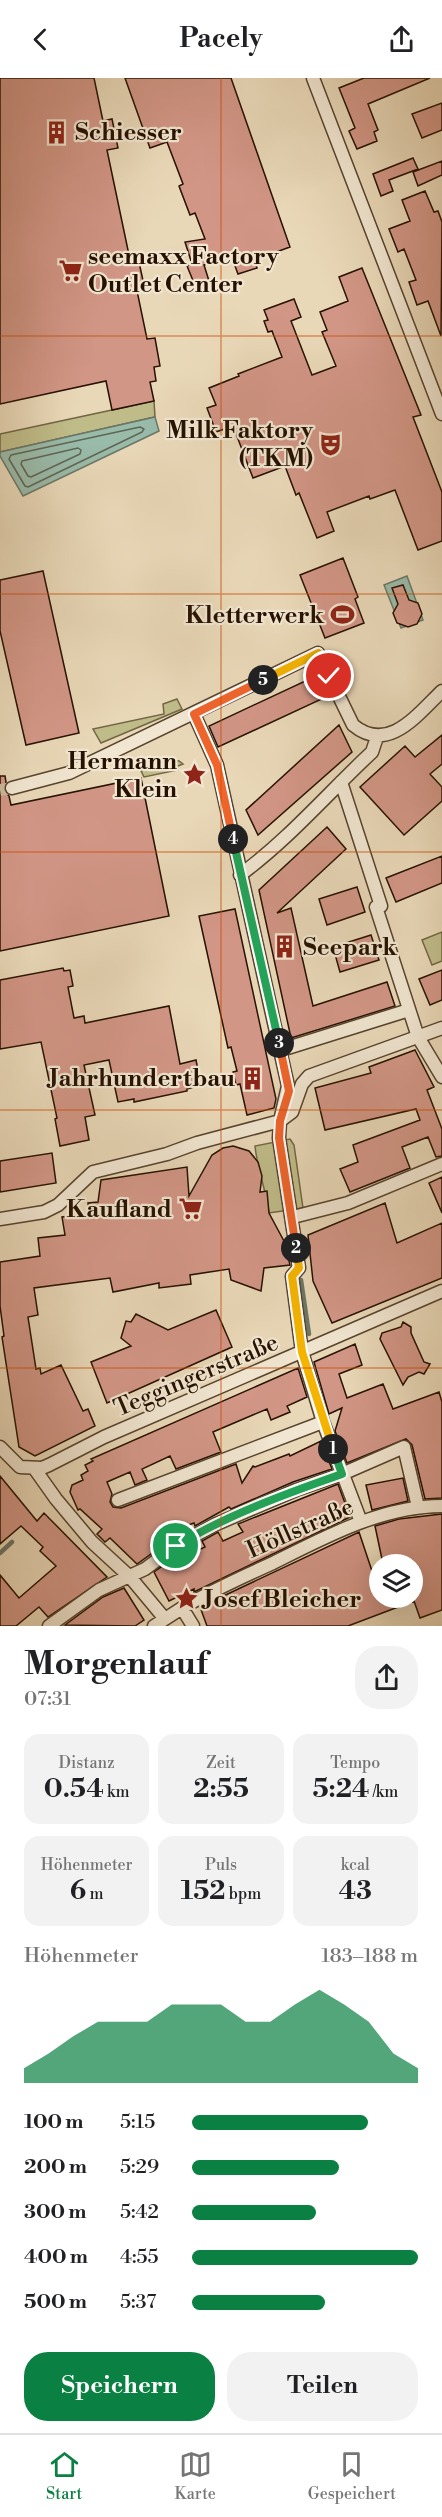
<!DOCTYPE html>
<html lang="de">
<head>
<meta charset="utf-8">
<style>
  body { margin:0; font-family:"Libre Bodoni",serif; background:#f2f2f2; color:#202124; height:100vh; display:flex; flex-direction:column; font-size:22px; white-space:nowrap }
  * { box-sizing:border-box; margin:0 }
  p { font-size:20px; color:#757577 }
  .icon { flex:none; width:33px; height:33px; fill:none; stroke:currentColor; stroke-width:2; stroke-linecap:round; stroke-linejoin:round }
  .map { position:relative; height:1548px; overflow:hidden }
  .sheet { display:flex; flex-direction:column; background:#fff; flex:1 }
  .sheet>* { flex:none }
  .tools { position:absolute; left:369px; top:1476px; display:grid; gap:12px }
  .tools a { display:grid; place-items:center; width:54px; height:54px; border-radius:50%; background:#fff; box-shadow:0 6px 24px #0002; font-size:30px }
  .pin { position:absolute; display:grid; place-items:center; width:51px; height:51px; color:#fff; margin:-26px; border:3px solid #fff; border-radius:50%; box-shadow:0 2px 6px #0007 }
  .km { position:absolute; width:30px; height:30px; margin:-15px; border-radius:50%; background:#222; color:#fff; font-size:16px; line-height:30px; text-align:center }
  .round { display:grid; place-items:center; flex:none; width:63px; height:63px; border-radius:24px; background:#f2f2f2 }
  .summary { display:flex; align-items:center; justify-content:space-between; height:102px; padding:0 24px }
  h1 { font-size:33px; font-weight:700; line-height:45px }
  .stats { display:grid; grid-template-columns:repeat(3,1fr); gap:9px; height:102px; padding:6px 24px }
  .stats div { display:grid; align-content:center; border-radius:15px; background:#f2f2f2; text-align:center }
  .stats b { font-size:26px; font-weight:700 }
  .stats small { font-size:16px; font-weight:400 }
  .stats p { font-size:16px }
  .chart { height:168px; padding:12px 24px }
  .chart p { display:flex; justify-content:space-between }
  .chart svg { width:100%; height:108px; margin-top:6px; fill:#0b8043; opacity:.7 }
  .cta { display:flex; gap:12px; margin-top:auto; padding:12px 24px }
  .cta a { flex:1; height:69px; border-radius:24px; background:#0b8043; color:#fff; font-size:24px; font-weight:700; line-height:69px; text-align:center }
  .cta a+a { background:#f2f2f2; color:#202124 }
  ul { padding:0 24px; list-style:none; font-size:20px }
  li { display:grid; grid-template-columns:96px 72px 1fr; align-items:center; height:45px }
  li i { height:15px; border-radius:8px; background:#0b8043 }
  header { display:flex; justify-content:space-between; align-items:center; height:78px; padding:0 24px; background:#fff; font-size:27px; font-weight:700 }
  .dock { display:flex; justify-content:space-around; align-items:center; height:84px; border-top:2px solid #e0e0e0; background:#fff; font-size:16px; color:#757577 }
  .dock a { display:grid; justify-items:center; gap:3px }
  .dock .current { color:#0b8043 }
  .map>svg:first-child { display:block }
</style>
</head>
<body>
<header><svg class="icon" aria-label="back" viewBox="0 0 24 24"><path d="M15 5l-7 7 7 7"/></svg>Pacely<svg class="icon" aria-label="share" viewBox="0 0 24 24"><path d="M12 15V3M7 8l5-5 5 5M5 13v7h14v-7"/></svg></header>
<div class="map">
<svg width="442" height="1548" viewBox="0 0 442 1548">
  <rect width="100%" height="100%" fill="#e9d8b8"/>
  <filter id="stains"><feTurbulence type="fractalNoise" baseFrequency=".00333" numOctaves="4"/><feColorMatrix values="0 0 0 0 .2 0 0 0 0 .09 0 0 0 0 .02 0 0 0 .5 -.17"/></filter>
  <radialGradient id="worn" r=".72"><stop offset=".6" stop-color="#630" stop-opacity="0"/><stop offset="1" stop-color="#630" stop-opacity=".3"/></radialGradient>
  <path fill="#bfbc89" stroke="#726644" stroke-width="1.5" d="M154 323 155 339 0 374V356Z
    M177 621 182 631 101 665 93 651 164 636 163 626Z
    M169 682 179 683 183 686 178 688V692L144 699 141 693Z
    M442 854V883L432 887 422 862Z
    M290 1061 294 1067 303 1130 269 1135C266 1112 257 1090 255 1068Z"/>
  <path fill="#9ba" stroke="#6b7766" stroke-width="1.5" d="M155 339 159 353 23 418 0 378V374Z
    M407 498 423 542 401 550 384 507Z"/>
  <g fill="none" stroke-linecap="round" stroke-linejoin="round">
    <path stroke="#606655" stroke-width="1.5" d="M140 349 144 351 142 354 28 409 25 408 9 381 11 377Z
      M78 370 81 372 80 376 31 399 28 398 21 386 22 383Z"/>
    <path stroke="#6b7766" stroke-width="4.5" d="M301 1202 309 1256
      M0 1475 12 1464"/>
  </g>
  <path fill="#d29686" stroke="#261100" stroke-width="1.5" d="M0 0H94L103 43 112 41 118 70 107 72 129 177 137 175 144 207 136 208 147 261 155 260 160 288 154 289 156 303 150 304 154 323 112 332 106 303 0 326Z
    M125 0H231L290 169 254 182 257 190 238 196 231 177 204 187 210 206 199 210 196 204 194 205 187 188 192 186 185 164 205 161 195 135 190 137 179 108 183 106 167 64 150 70Z
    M364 0H430L368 26 378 52 374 54 377 63 357 71 349 53 355 50 339 10Z
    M442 25V52L422 60 412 36Z
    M413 80 418 91 389 102 393 113 381 118 373 96Z
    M442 83V97L418 108 413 94Z
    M425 113 434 134 438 133 442 144 441 258 428 223 417 227 409 204 416 202 404 171 398 174 389 151 410 143 402 122Z
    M362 190 421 337 413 339 442 414V463L418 472 395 412 370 421 369 418 327 434 334 453 317 460 299 415 296 417 285 388 253 400 233 348 216 354 207 330 216 327 209 310 239 298 238 296 282 279 272 253 268 254 264 243 268 242 264 232 294 221 301 239 291 243 312 297 336 288 322 254 327 252 320 234 348 223 339 199Z
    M343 480 358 519 355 521 364 545 325 560 300 497Z
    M43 493 79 655 26 667 0 553V502Z
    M403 507 409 522 418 525 422 536 417 546 408 549 397 545 393 535 398 526 392 510Z
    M316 598 326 619 218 669 209 648Z
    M339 647 352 674 258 757 246 732Z
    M442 657V686L430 696 442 709V723L404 757 360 709 405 668 415 679Z
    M0 698H5L6 704 4 712 9 718 11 727 141 700 169 838 0 873Z
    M327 749 346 771 277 835 291 830 313 928 387 904 395 928 291 960 259 812Z
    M442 778V805L396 824 386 800Z
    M357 809 365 834 327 847 319 821Z
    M235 831 276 1021 274 1030 247 1037 240 1006 236 1007 233 994 237 993 231 969 228 970 199 838Z
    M371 857 379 882 340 894 333 869Z
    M63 890 64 893 70 892 73 908 68 909 74 940 84 938 85 945 169 928 180 986 196 982 201 1007 187 1011V1013L134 1024V1021L118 1024 109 982 84 987 95 1037 85 1039 89 1062 60 1068 55 1041 57 1040 41 964 0 971V902Z
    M442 892V922L430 927 419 901Z
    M415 972 434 1009 427 1012 442 1051V1078L436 1079 428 1059 402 1069 410 1090 350 1114 340 1091 358 1084 353 1067 420 1042 416 1031 325 1052 315 1010 371 995 369 989Z
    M233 1068 249 1073 258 1084 262 1098 260 1114 267 1113 269 1135 285 1165 290 1187 264 1190 261 1213 231 1202 229 1191 190 1197 191 1206 159 1210V1205L113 1214 110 1200 34 1210 38 1237 28 1239 36 1291 40 1290 41 1296 61 1287 83 1333 88 1331 95 1348 35 1378 19 1369 2 1259 4 1258 0 1228V1184L40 1178 38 1160 65 1157 62 1139 89 1136 88 1125 98 1124 101 1102 187 1089 189 1118 212 1077 223 1070Z
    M52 1075 56 1105 0 1114V1083Z
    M442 1099V1135L429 1105Z
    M385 1125 397 1165 442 1145V1200L332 1245 313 1203 308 1157Z
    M216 1232 232 1269 107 1325 91 1284 131 1268 121 1260 126 1243 131 1244 136 1236 168 1252Z
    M403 1244 411 1249V1255L424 1284 430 1286 424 1296 419 1294 408 1299 403 1307 380 1261 382 1255 401 1249Z
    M355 1266 362 1287 339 1296 347 1320 383 1306 393 1331 439 1314 442 1324V1420L425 1421 412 1367 406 1361 347 1385 335 1353 342 1330 329 1336 314 1284Z
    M298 1290 307 1319 287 1328 290 1334 271 1342 267 1331 213 1354 221 1374 176 1391 170 1378 142 1391 147 1402 135 1407 130 1394 107 1404 112 1416 110 1424 113 1429 121 1430 236 1386 242 1405 253 1388 255 1389 289 1376 290 1378 321 1363 332 1391 293 1404 231 1431 229 1429 195 1448 194 1445 166 1455 169 1463 137 1486 110 1460 105 1464 97 1456 102 1451 80 1431 78 1432 70 1414 72 1407 83 1402 81 1397 88 1393 85 1387 93 1383 91 1381Z
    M0 1398 37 1443 44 1435 107 1499 48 1539 39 1529 16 1548H0V1497L19 1520 56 1488 40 1473 43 1469 21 1448 0 1466Z
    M403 1400 408 1423 372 1432 366 1407Z
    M338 1406 350 1439 194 1514V1511L169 1523 154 1494 178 1477 182 1475 184 1479 205 1469 202 1463 218 1454 223 1463 243 1454 238 1446Z
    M442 1436V1532L420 1540 414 1523 348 1548H207L200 1529 359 1454 372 1493 380 1491V1520H413L412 1486H383L375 1448 399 1441Z
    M124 1510 144 1542 135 1548 65 1547 103 1519Z"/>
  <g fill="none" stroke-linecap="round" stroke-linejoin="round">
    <path stroke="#ccba9c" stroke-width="12" stroke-dasharray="12 6" stroke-linecap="butt" d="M0 712 12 710"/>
    <defs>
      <path id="street" d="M313 0 442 336
        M194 636 217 687 288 1008 280 1043 279 1060 299 1190 292 1198 302 1274 323 1344 361 1444
        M341 704 381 828 376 829 418 959 442 999
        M12 710 69 695 318 575 353 647C388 676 417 637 442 613
        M240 797C289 761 328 715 372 674L377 659
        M281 972 409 932
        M293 1139 348 1125 442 1086
        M0 1141 44 1134 58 1127 93 1094 167 1076 197 1065 280 1043 292 1034 302 1006 309 998 442 950
        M0 1369 20 1389 42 1390 49 1387 104 1359 442 1213
        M34 1390 56 1421 92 1464 130 1499 165 1541 182 1530 193 1548
        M118 1422 323 1344
        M182 1530C211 1513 242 1499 273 1485 325 1459 382 1428 442 1428
        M49 1548 99 1512 145 1491 176 1468 214 1447 296 1412 342 1396 404 1369 418 1429
        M154 1548 165 1541"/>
    </defs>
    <use href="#street" stroke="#57432e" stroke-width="15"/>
    <use href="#street" stroke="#f1e6d1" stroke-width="12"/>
  </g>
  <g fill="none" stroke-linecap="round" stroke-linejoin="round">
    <defs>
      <path id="split-1" d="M176 1468C227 1437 285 1416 342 1396L333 1371"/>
      <path id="split-2" d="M296 1170 299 1190 292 1198 302 1274 333 1371"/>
      <path id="split-3" d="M279 965 289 1013 280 1043 279 1060 296 1170"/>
      <path id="split-4" d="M233 761 279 965"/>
      <path id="split-5" d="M233 761 217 687 194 636 263 602"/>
      <path id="split-6" d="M263 602 318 575 329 598"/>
    </defs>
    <use href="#split-1" stroke="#fff" stroke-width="12"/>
    <use href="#split-2" stroke="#fff" stroke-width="12"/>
    <use href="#split-3" stroke="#fff" stroke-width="12"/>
    <use href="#split-4" stroke="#fff" stroke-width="12"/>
    <use href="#split-5" stroke="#fff" stroke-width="12"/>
    <use href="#split-6" stroke="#fff" stroke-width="12"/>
    <use href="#split-1" stroke="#22a559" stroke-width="8"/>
    <use href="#split-2" stroke="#f5b400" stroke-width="8"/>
    <use href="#split-3" stroke="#f0652b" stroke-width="8"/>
    <use href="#split-4" stroke="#22a559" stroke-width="8"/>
    <use href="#split-5" stroke="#f0652b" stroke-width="8"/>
    <use href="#split-6" stroke="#f5b400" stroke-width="8"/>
  </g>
  <path fill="none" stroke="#cb4e0a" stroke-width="1.5" stroke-opacity="0.55" d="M221 0V1548M0 258H442M0 516H442M0 774H442M0 1032H442M0 1290H442"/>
  <defs>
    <symbol id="building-bare" viewBox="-9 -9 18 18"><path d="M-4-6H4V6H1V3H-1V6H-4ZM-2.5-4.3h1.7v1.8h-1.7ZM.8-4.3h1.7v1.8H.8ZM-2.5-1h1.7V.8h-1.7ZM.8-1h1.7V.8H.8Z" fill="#8f2418" stroke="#f1e6d1" stroke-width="2.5" paint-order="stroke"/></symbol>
    <symbol id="supermarket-bare" viewBox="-9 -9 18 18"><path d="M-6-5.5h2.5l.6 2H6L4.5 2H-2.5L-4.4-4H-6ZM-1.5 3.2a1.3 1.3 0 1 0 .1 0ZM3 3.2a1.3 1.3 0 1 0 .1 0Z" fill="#8f2418" stroke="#f1e6d1" stroke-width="2.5" paint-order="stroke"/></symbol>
    <symbol id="theatre-bare" viewBox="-9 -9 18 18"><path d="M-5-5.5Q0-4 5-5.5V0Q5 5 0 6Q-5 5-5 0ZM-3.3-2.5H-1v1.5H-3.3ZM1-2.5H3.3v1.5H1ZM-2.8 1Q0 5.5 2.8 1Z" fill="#8f2418" stroke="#f1e6d1" stroke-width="2.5" paint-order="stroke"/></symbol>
    <symbol id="stadium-bare" viewBox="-9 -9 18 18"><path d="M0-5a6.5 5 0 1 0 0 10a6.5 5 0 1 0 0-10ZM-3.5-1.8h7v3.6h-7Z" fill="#8f2418" stroke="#f1e6d1" stroke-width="2.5" paint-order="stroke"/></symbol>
    <symbol id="sight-bare" viewBox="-9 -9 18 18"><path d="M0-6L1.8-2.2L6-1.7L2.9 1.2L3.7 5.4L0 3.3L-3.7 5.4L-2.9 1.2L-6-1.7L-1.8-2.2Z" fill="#8f2418" stroke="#f1e6d1" stroke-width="2.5" paint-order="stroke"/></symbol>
  </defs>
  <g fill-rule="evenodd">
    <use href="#building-bare" x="40" y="38" width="33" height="33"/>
    <use href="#supermarket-bare" x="54" y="176" width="33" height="33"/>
    <use href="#theatre-bare" x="314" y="350" width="33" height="33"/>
    <use href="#stadium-bare" x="326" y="520" width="33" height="33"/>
    <use href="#sight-bare" x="178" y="680" width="33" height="33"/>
    <use href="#building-bare" x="268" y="852" width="33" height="33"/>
    <use href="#building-bare" x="236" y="984" width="33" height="33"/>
    <use href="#supermarket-bare" x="174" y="1114" width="33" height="33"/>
    <use href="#sight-bare" x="170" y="1504" width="33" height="33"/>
  </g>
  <g text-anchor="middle" stroke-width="4.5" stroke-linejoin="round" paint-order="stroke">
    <g font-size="24" font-weight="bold" fill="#261100" stroke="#f1e6d1" text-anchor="end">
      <text x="75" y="62" text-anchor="start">Schiesser</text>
      <text x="88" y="186" text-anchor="start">seemaxx Factory<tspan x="88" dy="28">Outlet Center</tspan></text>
      <text x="313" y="360">Milk Faktory<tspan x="313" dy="28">(TKM)</tspan></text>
      <text x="324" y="545">Kletterwerk</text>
      <text x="177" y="691">Hermann<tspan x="177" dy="28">Klein</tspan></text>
      <text x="303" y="877" text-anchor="start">Seepark</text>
      <text x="235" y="1008">Jahrhundertbau</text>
      <text x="172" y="1139">Kaufland</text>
      <text x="204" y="1529" text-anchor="start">Josef Bleicher</text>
    </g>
    <g font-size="24" fill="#261100" stroke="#f1e6d1">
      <text transform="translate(196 1297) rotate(-23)" y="8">Teggingerstraße</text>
      <text transform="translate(300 1450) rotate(-24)" y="8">Höllstraße</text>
    </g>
  </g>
  <rect width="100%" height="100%" filter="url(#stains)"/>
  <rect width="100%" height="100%" fill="url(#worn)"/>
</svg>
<div class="tools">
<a><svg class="icon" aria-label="layers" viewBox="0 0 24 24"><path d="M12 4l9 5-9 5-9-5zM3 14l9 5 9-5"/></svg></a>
</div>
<div class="pin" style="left:176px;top:1468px;background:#1e9e55"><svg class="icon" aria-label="arrive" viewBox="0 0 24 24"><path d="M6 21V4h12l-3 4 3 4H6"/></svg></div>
<div class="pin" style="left:329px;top:598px;background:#d93025"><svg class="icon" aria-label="check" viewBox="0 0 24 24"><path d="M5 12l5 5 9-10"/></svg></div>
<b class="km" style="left:333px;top:1371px">1</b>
<b class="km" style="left:296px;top:1170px">2</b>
<b class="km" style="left:279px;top:965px">3</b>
<b class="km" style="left:233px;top:761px">4</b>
<b class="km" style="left:263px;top:602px">5</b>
</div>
<section class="sheet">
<div class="summary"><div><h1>Morgenlauf</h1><p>07:31</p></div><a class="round"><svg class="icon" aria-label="share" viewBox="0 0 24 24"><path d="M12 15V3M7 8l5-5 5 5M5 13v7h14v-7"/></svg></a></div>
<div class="stats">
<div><p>Distanz</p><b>0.54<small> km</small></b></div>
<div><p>Zeit</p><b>2:55</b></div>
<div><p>Tempo</p><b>5:24<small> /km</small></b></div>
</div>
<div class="stats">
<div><p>Höhenmeter</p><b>6<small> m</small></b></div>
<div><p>Puls</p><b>152<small> bpm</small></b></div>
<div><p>kcal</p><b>43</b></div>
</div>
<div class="chart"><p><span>Höhenmeter</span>183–188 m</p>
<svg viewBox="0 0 160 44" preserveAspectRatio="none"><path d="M0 44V38L10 32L20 25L30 19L40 19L50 19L60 12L70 12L80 12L90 19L100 19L110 12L120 6L130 12L140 19L150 32L160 38V44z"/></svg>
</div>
<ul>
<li><b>100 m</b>5:15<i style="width:78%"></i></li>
<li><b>200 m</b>5:29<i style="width:65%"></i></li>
<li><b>300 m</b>5:42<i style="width:55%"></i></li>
<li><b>400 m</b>4:55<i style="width:100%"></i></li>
<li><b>500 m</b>5:37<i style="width:59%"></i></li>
</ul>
<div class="cta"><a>Speichern</a><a>Teilen</a></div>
</section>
<nav class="dock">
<a class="current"><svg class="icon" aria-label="home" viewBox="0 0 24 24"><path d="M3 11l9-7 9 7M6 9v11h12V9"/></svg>Start</a>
<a><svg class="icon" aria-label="map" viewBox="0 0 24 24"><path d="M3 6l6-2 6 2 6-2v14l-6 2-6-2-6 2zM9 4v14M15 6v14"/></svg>Karte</a>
<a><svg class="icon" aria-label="saved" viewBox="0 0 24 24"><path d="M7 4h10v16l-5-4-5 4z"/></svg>Gespeichert</a>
</nav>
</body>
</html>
